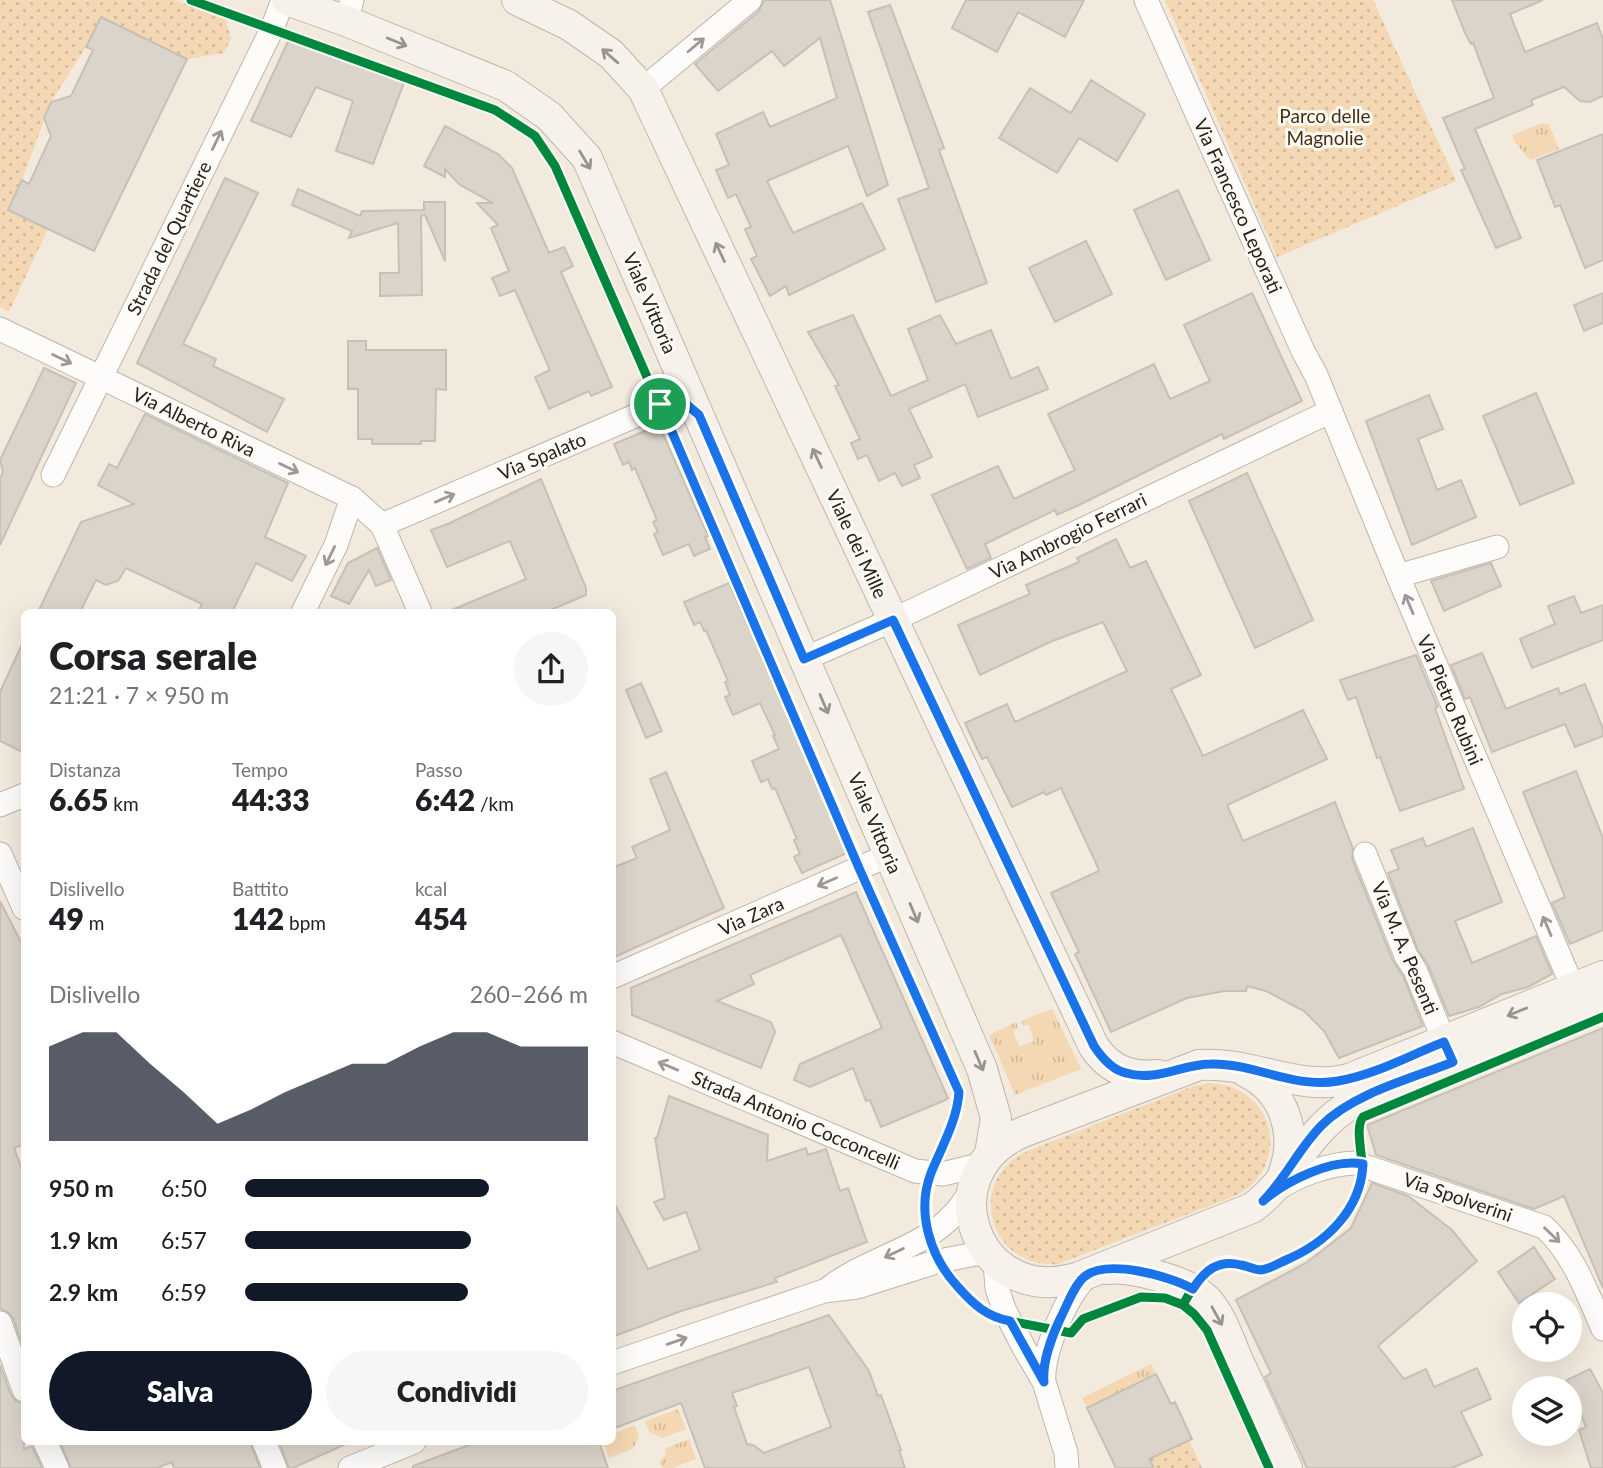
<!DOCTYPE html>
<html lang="it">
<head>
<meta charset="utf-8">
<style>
  body { margin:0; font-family:Lato,sans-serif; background:#f6f6f6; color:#202124; height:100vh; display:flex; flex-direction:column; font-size:26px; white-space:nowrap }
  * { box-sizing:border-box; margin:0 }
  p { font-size:23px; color:#757577 }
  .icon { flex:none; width:38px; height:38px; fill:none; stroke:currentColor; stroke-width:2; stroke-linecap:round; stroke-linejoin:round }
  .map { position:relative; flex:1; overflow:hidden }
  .sheet { position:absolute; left:21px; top:609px; width:595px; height:836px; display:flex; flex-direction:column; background:#fff; border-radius:10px; box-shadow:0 7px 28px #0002 }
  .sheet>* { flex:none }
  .fabs { position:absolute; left:1512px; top:1292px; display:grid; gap:14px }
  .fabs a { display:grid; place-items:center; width:70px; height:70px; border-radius:50%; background:#fff; box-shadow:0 7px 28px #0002; font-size:35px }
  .pin { position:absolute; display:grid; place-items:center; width:60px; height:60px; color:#fff; margin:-30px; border:4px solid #fff; border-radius:50%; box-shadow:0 2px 7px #0007 }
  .round { display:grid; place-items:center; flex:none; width:74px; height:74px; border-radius:37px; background:#f6f6f6 }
  .overview { display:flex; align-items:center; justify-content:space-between; height:119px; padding:0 28px }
  h1 { font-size:38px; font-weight:800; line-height:52px }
  .figures { display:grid; grid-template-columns:repeat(3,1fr); gap:10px; height:119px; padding:7px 28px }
  .figures div { display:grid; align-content:center }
  .figures b { font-size:30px; font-weight:800 }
  .figures small { font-size:19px; font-weight:400 }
  .figures p { font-size:19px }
  .chart { height:196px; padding:14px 28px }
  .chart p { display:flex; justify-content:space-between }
  .chart svg { width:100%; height:126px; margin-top:7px; fill:#111827; opacity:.7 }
  .primary-button { display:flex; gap:14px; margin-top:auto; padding:14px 28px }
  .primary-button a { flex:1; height:80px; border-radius:42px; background:#111827; color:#fff; font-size:28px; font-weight:800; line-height:80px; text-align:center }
  .primary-button a+a { background:#f6f6f6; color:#202124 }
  ul { padding:0 28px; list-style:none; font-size:23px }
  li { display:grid; grid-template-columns:112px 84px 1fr; align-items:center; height:52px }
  li i { height:18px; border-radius:9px; background:#111827 }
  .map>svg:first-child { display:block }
</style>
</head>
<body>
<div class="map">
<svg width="1603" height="1468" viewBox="0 0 1603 1468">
  <defs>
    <pattern id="grass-tufts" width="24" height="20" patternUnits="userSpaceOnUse" patternTransform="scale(1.75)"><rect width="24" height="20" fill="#f4d8b3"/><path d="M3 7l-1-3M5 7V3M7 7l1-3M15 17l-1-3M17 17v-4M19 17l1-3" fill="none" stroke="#d1b999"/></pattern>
    <pattern id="park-dots" width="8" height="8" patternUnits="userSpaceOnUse" patternTransform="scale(1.75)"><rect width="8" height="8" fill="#f4d8b3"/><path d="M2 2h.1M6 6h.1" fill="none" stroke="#d1b999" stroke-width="1.8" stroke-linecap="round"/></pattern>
  </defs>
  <rect width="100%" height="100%" fill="#f3eade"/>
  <path fill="url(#grass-tufts)" d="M1542 123 1549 125 1559 149 1530 160 1513 140V135Z
    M1051 1009 1053 1010 1081 1069 1015 1095 989 1035 1016 1022 1018 1028 1013 1031 1019 1046 1034 1041 1029 1025 1023 1026 1021 1021Z
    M1151 1364 1156 1374 1087 1408 1082 1398Z
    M678 1409 686 1429 662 1438 649 1432 645 1421Z
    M635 1425 639 1436 633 1449 609 1458 603 1442H612L613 1434Z
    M689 1439 696 1459 673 1468H662L660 1462 665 1455 666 1448Z"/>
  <path fill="url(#park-dots)" d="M0 0H174L225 18 231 38 224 53 187 59 101 17 86 47 51 102 22 180 48 229 9 312 0 307Z
    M1165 0H1373L1456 181 1277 257Z
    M1208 1083C1275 1084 1294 1166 1235 1196L1058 1264C987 1269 964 1177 1030 1150L1194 1086Z
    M1189 1440 1202 1468H1148L1152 1465 1149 1459Z"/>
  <path fill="#dbd4cb" stroke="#c7c0b6" stroke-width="2" fill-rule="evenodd" d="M764 0H830L888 185 867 196 848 146 767 181 793 233 862 203 885 249 789 295 786 286 770 296 751 259 757 256 745 229 751 227 736 194 728 198 716 170 729 165 716 134 763 112 770 127 837 98 820 38 784 66 772 51 718 91 695 64 759 11Z
    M966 0H1084L1065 37 1018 12 997 52 952 28Z
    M1452 0H1543L1510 14 1525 52 1597 23 1603 39V96L1590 102 1580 101 1564 87 1531 100 1533 105 1475 129 1521 238 1496 248 1461 170 1465 169 1443 118 1494 98 1473 43 1471 44 1465 33Z
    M890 5 944 148 939 150 987 283 936 302 898 199 929 188 868 12Z
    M101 17 187 59 94 251 8 210 22 180 29 184 51 136 44 118 51 102 71 96 93 50 86 47Z
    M290 37 405 80 373 164 336 151 353 101 316 87 291 137 251 121Z
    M1091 80 1145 114 1117 161 1079 138 1057 173 999 138 1030 88 1071 113Z
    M445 126 498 154 512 168 549 253 564 247 573 266 561 272 612 387 591 396 589 391 549 409 535 377 550 370 515 290 500 296 492 278 509 271 491 228 498 225 477 203H493L460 185 445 169V177L424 166Z
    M1603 134V260L1585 268 1560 205 1555 207 1537 160Z
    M225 178 258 193 183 344 216 359 213 366 284 399 267 432 137 363Z
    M298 189 360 216 362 211 424 210V202H445V261L425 215 421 216 422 295 380 296V273H399L398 223 349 238 352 231 292 205Z
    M1178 190 1210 260 1166 280 1134 210Z
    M1086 241 1112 294 1055 322 1029 268Z
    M1252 293 1302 401 1224 439 1222 434 1081 504 1057 515 1055 510 985 544 991 558 967 569 932 495 998 466 1014 499 1075 470 1048 414 1154 364 1170 399 1210 381 1184 325Z
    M1603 293V323L1584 331 1574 305Z
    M853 315 891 396 928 380 908 329 940 315 956 344 991 330 1011 379 1038 367 1048 389 978 417 965 384 909 409 932 457 914 465 920 478 902 486 895 473 879 481 867 455 858 459 851 443 860 439 835 386 839 385 808 332Z
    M348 341H366V350H446V390L436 389 435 441H421V444H372V439H358V389H348Z
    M44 368 76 383 0 545V479L3 472 0 460Z
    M1536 393 1574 483 1520 505 1483 416Z
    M1429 395 1443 429 1418 439 1437 490 1461 480 1476 517 1412 545 1366 421Z
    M145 414 288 483 265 537 306 556 292 581 256 563 232 612H198L202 604 126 568 118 581 106 585 96 580 80 612H38L81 522 134 504 98 485 109 464 117 468Z
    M659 425 708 536 705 537 710 549 694 556 689 544 663 555 654 534 658 532 653 522 657 520 635 468 632 470 629 462 623 465 614 444Z
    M1247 473 1313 620 1255 648 1189 501Z
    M541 479 586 588V595L546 612H447L526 579 510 541 447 567 431 530 450 523Z
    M1116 539 1130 568 1146 561 1201 675 1171 689 1203 756 1303 710 1327 759 1227 805 1243 841 1335 802 1353 849 1352 859 1393 961 1403 976 1423 1026 1339 1058 1324 1031 1304 1011 1266 991 1247 986 1246 991H1224L1187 998 1111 1032 1075 954 1079 952 1051 893 1099 871 1095 861 1061 788 1046 795 1044 792 1012 807 987 757 982 759 965 723 1007 704 1015 722 1127 671 1103 622 1050 642 980 675 958 625 1030 594 1026 585 1079 562 1077 558Z
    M377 548 391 580 376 586 369 570 349 604 331 596 348 563Z
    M1491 563 1501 586 1444 611 1431 581Z
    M729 583 849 852 802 873 794 857 800 854 794 840 797 839 775 788 772 789 768 779 761 782 752 761 779 749 773 736 775 735 760 703 733 715 725 697 730 695 725 682 728 681 706 630 704 631 700 622 694 625 684 602Z
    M1574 596 1581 613 1603 605V640L1532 668 1520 639 1555 624 1548 606Z
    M24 640V753L0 741V692Z
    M1482 653 1506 709 1558 688 1560 694 1585 684 1603 729V736L1575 747 1565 724 1492 752 1470 697 1465 699 1451 665Z
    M1416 655 1438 707 1435 708 1464 789 1400 811 1380 757 1377 758 1356 697 1348 700 1340 680Z
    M641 683 662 731 646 738 626 690Z
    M1576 771 1603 838V930L1570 944 1552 903 1565 897 1523 792Z
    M666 772 724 908 612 958V868L637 858 632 847 670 830 650 779Z
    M1473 828 1502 902 1455 921 1472 963 1536 936 1552 974 1528 987 1502 994 1479 1007 1449 1016 1428 965 1418 950 1388 873 1399 869 1391 850 1423 838 1426 847Z
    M856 892 948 1098 943 1101 881 1127 870 1100 866 1101 853 1068 810 1087 794 1080 800 1064 882 1028 841 935 750 975 754 984 717 1001 771 1022 775 1032 761 1068 632 1015 631 988Z
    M0 901 24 948V1144L14 1148 24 1175V1350L13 1318 8 1312 0 1309Z
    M1603 1028V1288L1564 1196 1534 1209 1376 1155 1367 1125Z
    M669 1096 768 1135 767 1161 806 1148 808 1155 826 1149 840 1191 848 1188 867 1242 775 1278 777 1282 681 1311 612 1337V1199L648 1269 700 1250 686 1212 664 1220 654 1202 665 1198 655 1138H657Z
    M1372 1183 1408 1196 1452 1230 1477 1261 1378 1346 1404 1379 1426 1369 1434 1387 1477 1368 1491 1399 1461 1412 1482 1455 1452 1468H1307L1265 1377 1271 1373 1236 1300 1306 1263 1351 1228Z
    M1534 1247 1555 1279 1519 1303 1498 1272Z
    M829 1315 869 1371 878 1396 881 1395 901 1450H899L905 1468H705L681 1403 612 1429V1391ZM809 1367 831 1427 764 1453 753 1445 747 1444 734 1407 737 1406 732 1393Z
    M0 1365 11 1395 16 1401 24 1404V1449L32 1446 42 1468H0Z
    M1590 1369 1603 1393V1468H1591L1579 1430 1586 1427 1567 1380Z
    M1156 1374 1171 1404 1175 1402 1192 1439 1149 1459 1154 1468H1116L1087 1408Z
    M60 1442H250L260 1468H174L172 1462 157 1468H71Z
    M279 1442H350L293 1468H289Z
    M477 1442H599L608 1468H413V1466Z"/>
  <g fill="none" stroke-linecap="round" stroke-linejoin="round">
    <defs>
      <path id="minor" d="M1146 0 1303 351 1316 375 1398 576 1579 1002
        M346 21 352 0
        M643 89 750 0
        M0 329 352 498 382 525 420 612
        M53 475 272 29 283 0
        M382 525 665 403C679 399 691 403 699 416
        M1398 576 1497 547
        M303 612 336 545 352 498
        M804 659 893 620 1331 411
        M0 805 24 795
        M0 854 24 908
        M1365 854 1406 956 1415 970 1450 1055
        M612 977 889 855
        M612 1042 915 1171 943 1174 983 1164
        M1276 1190C1297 1175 1329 1164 1355 1163L1544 1227C1574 1254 1587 1293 1603 1329
        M995 1262 997 1288 1004 1309 1024 1348 1044 1382 1066 1453 1067 1468
        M829 1288C877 1251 945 1247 972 1187
        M0 1323 24 1390
        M612 1363 824 1291 857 1287 939 1261 986 1252
        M1044 1382C1041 1354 1069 1287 1092 1272
        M45 1442 57 1468
        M264 1442 275 1468
        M350 1468 414 1442"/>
      <path id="major" d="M287 0 346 21 506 86 549 116 587 158 982 1069 996 1118 990 1154
        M517 0 569 25 611 54 643 89 1094 1047C1110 1070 1131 1078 1158 1075
        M1603 976 1349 1079C1298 1092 1250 1061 1199 1065L1023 1132C926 1173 977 1310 1079 1277L1252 1208C1294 1178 1305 1129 1355 1102L1603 1004
        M1246 1072C1284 1090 1298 1133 1284 1172
        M1106 1269C1131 1266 1188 1281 1206 1299 1222 1316 1229 1340 1238 1361 1255 1396 1271 1432 1287 1468"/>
    </defs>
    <use href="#minor" stroke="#bdb6ac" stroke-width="25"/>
    <use href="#major" stroke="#c1b6a9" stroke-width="32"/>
    <use href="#minor" stroke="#fdfcfa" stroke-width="23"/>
    <use href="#major" stroke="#f6f1ea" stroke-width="30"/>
    <defs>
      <path id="cycleway" d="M191 0 495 110 535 136 555 166 959 1092 957 1110 931 1174 926 1200 927 1228 943 1270 960 1290 994 1318 1071 1333 1083 1319 1141 1297 1165 1298 1183 1305C1192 1288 1209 1258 1232 1262 1242 1264 1253 1271 1263 1269 1285 1266 1317 1245 1332 1230 1347 1216 1359 1194 1362 1174 1364 1158 1354 1128 1363 1117L1603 1017
        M1183 1305 1194 1314 1207 1330 1269 1468"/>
    </defs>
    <use href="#cycleway" stroke="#fdfaf6" stroke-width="13"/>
    <use href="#cycleway" stroke="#00873e" stroke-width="9"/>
  </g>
  <defs><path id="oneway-shaft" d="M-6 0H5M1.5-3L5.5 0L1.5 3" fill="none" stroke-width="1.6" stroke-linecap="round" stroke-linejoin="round" transform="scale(1.75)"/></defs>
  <g stroke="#99948d">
    <use href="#oneway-shaft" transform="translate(397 42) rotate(22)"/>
    <use href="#oneway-shaft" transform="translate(610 56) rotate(-139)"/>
    <use href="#oneway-shaft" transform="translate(585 160) rotate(59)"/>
    <use href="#oneway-shaft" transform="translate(720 252) rotate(-115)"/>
    <use href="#oneway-shaft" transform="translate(817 458) rotate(-115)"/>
    <use href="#oneway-shaft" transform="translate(824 704) rotate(67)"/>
    <use href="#oneway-shaft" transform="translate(914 913) rotate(67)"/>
    <use href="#oneway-shaft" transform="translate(1517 1012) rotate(158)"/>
    <use href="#oneway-shaft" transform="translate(979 1061) rotate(67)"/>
    <use href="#oneway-shaft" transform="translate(1217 1316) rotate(61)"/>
  </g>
  <g stroke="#9d9a96">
    <use href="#oneway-shaft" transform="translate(696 45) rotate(-40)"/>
    <use href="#oneway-shaft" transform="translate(217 140) rotate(-64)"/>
    <use href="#oneway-shaft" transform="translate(62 359) rotate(26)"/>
    <use href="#oneway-shaft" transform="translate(289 468) rotate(26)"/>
    <use href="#oneway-shaft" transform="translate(445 498) rotate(-23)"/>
    <use href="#oneway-shaft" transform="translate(330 556) rotate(116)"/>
    <use href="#oneway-shaft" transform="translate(1409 604) rotate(-113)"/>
    <use href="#oneway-shaft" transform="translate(827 882) rotate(156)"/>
    <use href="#oneway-shaft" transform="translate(1547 926) rotate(-113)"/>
    <use href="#oneway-shaft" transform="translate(668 1066) rotate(-157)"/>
    <use href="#oneway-shaft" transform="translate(1552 1235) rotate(44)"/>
    <use href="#oneway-shaft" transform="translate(894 1253) rotate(154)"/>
    <use href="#oneway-shaft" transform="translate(677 1341) rotate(-19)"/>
  </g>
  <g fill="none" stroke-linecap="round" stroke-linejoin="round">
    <defs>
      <path id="route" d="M670 401 686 404 699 415 804 659 893 620 1094 1046C1102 1058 1112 1070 1126 1073 1156 1082 1182 1064 1211 1064 1254 1063 1294 1089 1338 1081 1375 1075 1410 1055 1444 1042L1453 1062C1411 1079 1354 1093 1322 1125 1299 1148 1286 1178 1263 1201 1286 1181 1332 1158 1363 1164 1361 1210 1326 1243 1286 1260 1279 1263 1270 1269 1261 1270 1255 1270 1247 1266 1241 1265 1218 1259 1204 1271 1193 1289 1170 1276 1106 1258 1084 1277 1073 1287 1067 1306 1060 1319 1052 1336 1042 1363 1044 1382L1010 1321C987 1317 973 1304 958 1287 930 1257 916 1212 931 1173 942 1146 957 1121 959 1092L859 868 660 404Z"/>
    </defs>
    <use href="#route" stroke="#fff" stroke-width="14"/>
    <use href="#route" stroke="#1a73e8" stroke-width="9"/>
  </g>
  <g text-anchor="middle" stroke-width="6" stroke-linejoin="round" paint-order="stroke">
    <g font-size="19" fill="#453112" stroke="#fdfaf6">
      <text x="1325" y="123">Parco delle<tspan x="1325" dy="22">Magnolie</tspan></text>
    </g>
    <g font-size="19" fill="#28221b" stroke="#fdfaf6">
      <text transform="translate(1238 206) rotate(66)" y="7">Via Francesco Leporati</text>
      <text transform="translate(169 238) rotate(-64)" y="7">Strada del Quartiere</text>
      <text transform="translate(650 303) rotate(67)" y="7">Viale Vittoria</text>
      <text transform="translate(194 422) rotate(26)" y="7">Via Alberto Riva</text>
      <text transform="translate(542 456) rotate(-23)" y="7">Via Spalato</text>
      <text transform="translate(1068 536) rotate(-26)" y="7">Via Ambrogio Ferrari</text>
      <text transform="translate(857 544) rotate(65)" y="7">Viale dei Mille</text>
      <text transform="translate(1450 700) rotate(67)" y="7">Via Pietro Rubini</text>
      <text transform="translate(875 823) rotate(67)" y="7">Viale Vittoria</text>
      <text transform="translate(751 916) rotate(-24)" y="7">Via Zara</text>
      <text transform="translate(1405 948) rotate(67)" y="7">Via M. A. Pesenti</text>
      <text transform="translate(796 1120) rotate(23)" y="7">Strada Antonio Cocconcelli</text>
      <text transform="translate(1458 1197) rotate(19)" y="7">Via Spolverini</text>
    </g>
  </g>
</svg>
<div class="fabs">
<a><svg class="icon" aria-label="locate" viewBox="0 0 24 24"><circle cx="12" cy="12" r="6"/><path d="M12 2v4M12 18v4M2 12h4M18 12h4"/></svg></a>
<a><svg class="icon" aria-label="layers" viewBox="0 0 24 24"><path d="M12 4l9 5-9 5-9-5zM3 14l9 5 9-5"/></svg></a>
</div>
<div class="pin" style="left:660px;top:404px;background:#1e9e55"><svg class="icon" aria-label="arrive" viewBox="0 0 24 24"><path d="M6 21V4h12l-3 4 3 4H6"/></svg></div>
<section class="sheet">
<div class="overview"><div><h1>Corsa serale</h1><p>21:21 · 7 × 950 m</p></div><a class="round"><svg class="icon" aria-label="share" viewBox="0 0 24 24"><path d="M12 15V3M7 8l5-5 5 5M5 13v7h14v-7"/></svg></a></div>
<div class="figures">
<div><p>Distanza</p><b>6.65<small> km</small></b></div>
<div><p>Tempo</p><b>44:33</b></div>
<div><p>Passo</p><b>6:42<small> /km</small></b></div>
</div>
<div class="figures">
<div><p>Dislivello</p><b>49<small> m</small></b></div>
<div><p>Battito</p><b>142<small> bpm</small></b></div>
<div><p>kcal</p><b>454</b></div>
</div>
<div class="chart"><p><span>Dislivello</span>260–266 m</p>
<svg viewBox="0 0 160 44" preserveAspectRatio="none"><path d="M0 44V11L10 6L20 6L30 17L40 27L50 38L60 33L70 27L80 22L90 17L100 17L110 11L120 6L130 6L140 11L150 11L160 11V44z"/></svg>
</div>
<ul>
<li><b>950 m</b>6:50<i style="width:71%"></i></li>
<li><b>1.9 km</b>6:57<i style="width:66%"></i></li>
<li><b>2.9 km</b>6:59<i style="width:65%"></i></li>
</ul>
<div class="primary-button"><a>Salva</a><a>Condividi</a></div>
</section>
</div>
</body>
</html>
